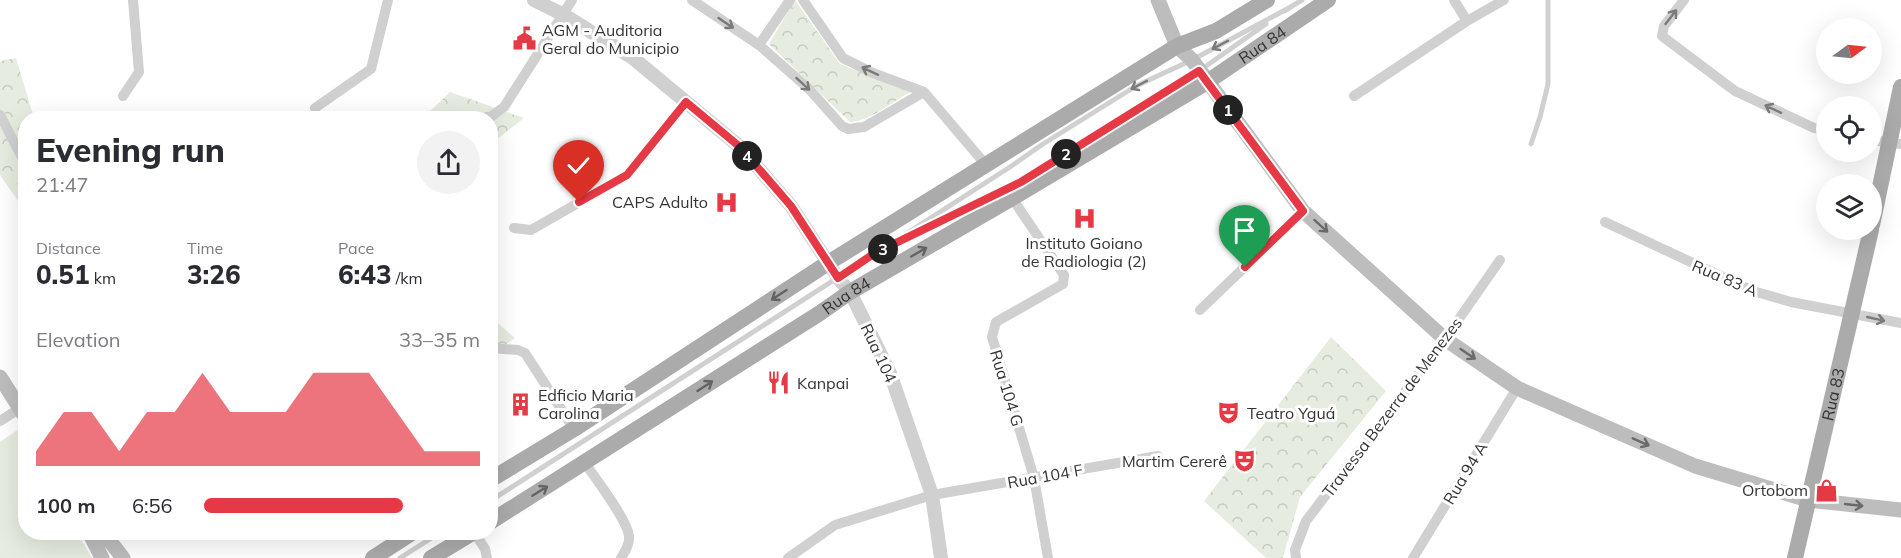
<!DOCTYPE html>
<html lang="en">
<head>
<meta charset="utf-8">
<style>
  body { margin:0; font-family:Mulish,sans-serif; background:#f2f2f3; color:#2b2b33; height:100vh; display:flex; flex-direction:column; font-size:22px; white-space:nowrap }
  * { box-sizing:border-box; margin:0 }
  p { font-size:20px; color:#7c7c81 }
  .icon { flex:none; width:33px; height:33px; fill:none; stroke:currentColor; stroke-width:2; stroke-linecap:round; stroke-linejoin:round }
  .map { position:relative; flex:1; overflow:hidden }
  .panel { position:absolute; left:18px; top:111px; width:480px; height:429px; display:flex; flex-direction:column; background:#fff; border-radius:24px; box-shadow:0 6px 24px #0002 }
  .panel>* { flex:none }
  .needle { width:39px; rotate:75deg }
  .controls { position:absolute; left:1816px; top:18px; display:grid; gap:12px }
  .controls a { display:grid; place-items:center; width:66px; height:66px; border-radius:50%; background:#fff; box-shadow:0 6px 24px #0002; font-size:30px }
  .pin { position:absolute; display:grid; place-items:center; width:51px; height:51px; color:#fff; margin:-62px -26px; border-radius:50% 50% 50% 0; rotate:-45deg; box-shadow:0 0 6px #0007 }
  .pin .icon { rotate:45deg }
  .km { position:absolute; width:30px; height:30px; margin:-15px; border-radius:50%; background:#222; color:#fff; font-size:16px; line-height:30px; text-align:center }
  .round { display:grid; place-items:center; flex:none; width:63px; height:63px; border-radius:32px; background:#f2f2f3 }
  .headline { display:flex; align-items:center; justify-content:space-between; height:102px; padding:0 18px }
  h1 { font-size:33px; font-weight:800; line-height:45px }
  .figures { display:grid; grid-template-columns:repeat(3,1fr); gap:9px; height:102px; padding:6px 18px }
  .figures div { display:grid; align-content:center }
  .figures b { font-size:26px; font-weight:800 }
  .figures small { font-size:16px; font-weight:400 }
  .figures p { font-size:16px }
  .chart { height:168px; padding:12px 18px }
  .chart p { display:flex; justify-content:space-between }
  .chart svg { width:100%; height:108px; margin-top:6px; fill:#e63946; opacity:.7 }
  ul { padding:0 18px; list-style:none; font-size:20px }
  li { display:grid; grid-template-columns:96px 72px 1fr; align-items:center; height:45px }
  li i { height:15px; border-radius:8px; background:#e63946 }
  .map>svg:first-child { display:block }
</style>
</head>
<body>
<div class="map">
<svg width="1901" height="558" viewBox="0 0 1901 558">
  <defs>
    <pattern id="forest-crowns" width="20" height="18" patternUnits="userSpaceOnUse" patternTransform="scale(1.5)"><rect width="20" height="18" fill="#e6ecdf"/><path d="M2 6a3 3 0 1 1 6 0M12 15a3 3 0 1 1 6 0" fill="none" stroke="#c6cbc0"/></pattern>
  </defs>
  <rect width="100%" height="100%" fill="#fff"/>
  <path fill="#e6ecdf" d="M19 429 25 440 26 532 77 533 92 558H0V442Z"/>
  <path fill="url(#forest-crowns)" d="M795 0 840 64 910 92C891 103 872 120 850 122L769 44Z
    M16 58 34 118H26L25 211 0 175V61Z
    M450 92 524 118 491 144 490 118H423Z
    M491 317 515 338 491 355Z
    M1331 337 1386 391 1300 497 1283 558H1266L1204 501Z"/>
  <g fill="none" stroke-linecap="round" stroke-linejoin="round">
    <path stroke="#d0d0d0" stroke-width="5" d="M1284 11 1302 0
      M1531 144 1540 117 1548 84V0
      M901 240 1021 182 1199 71 1266 24
      M490 501 1010 167 1043 144 1136 86 1192 60 1285 10
      M400 558 441 532"/>
    <path stroke="#d0d0d0" stroke-width="10" d="M692 0 759 45 809 89 842 126 848 129 864 127 924 92
      M803 0 843 58 873 73 924 92 986 165
      M1454 0 1467 21
      M1684 0 1664 26 1662 36 1735 91 1814 128 1827 131
      M759 45 790 0
      M123 96 139 72 133 0
      M1354 96 1467 21 1504 0
      M315 108 371 69 388 0
      M0 115 26 165
      M489 118 504 107 572 0
      M1872 140 1901 144
      M1012 198 1064 275 1063 284 996 322 992 337 1034 478 1048 558
      M1605 222 1753 291 1791 302 1901 323
      M514 228 531 230 627 175 686 102
      M1200 310 1303 211
      M490 348 518 350 525 353 574 429
      M0 421 25 405
      M585 463C595 478 627 519 629 536 630 543 625 552 621 558
      M474 532 485 549 487 558
      M788 558 835 525 932 495 1158 456
      M1296 558 1295 550 1306 521 1445 339 1500 260
      M1413 558 1517 388"/>
    <path stroke="#d0d0d0" stroke-width="14" d="M534 0 564 15 633 58 740 147 791 206 838 278 850 292 890 373 932 495 941 558"/>
    <path stroke="#bdbdbd" stroke-width="15" d="M1158 0 1177 46 1192 60 1303 211 1445 339 1517 388 1695 466 1808 500 1901 510
      M0 377 26 418
      M89 532 102 558
      M103 532 123 558"/>
    <g stroke="#ababab" stroke-width="16">
      <path d="M1872 225 1901 87"/>
      <path d="M490 480 574 429 828 263 1177 46 1216 31 1267 0"/>
      <path id="s1" d="M490 522 820 313 850 292 1012 198 1207 82 1328 0"/>
      <path d="M373 558 413 532"/>
      <path d="M431 558 474 532"/>
      <path id="s2" d="M1795 558 1871 230"/>
    </g>
  </g>
  <defs><path id="oneway-shaft" d="M-6 0H5M1.5-3L5.5 0L1.5 3" fill="none" stroke-width="1.6" stroke-linecap="round" stroke-linejoin="round" transform="scale(1.5)"/></defs>
  <g stroke="#7a7a7a">
    <use href="#oneway-shaft" transform="translate(1671 17) rotate(-52)"/>
    <use href="#oneway-shaft" transform="translate(726 23) rotate(34)"/>
    <use href="#oneway-shaft" transform="translate(1220 45) rotate(152)"/>
    <use href="#oneway-shaft" transform="translate(870 71) rotate(-155)"/>
    <use href="#oneway-shaft" transform="translate(803 84) rotate(42)"/>
    <use href="#oneway-shaft" transform="translate(1139 85) rotate(152)"/>
    <use href="#oneway-shaft" transform="translate(1773 109) rotate(-155)"/>
    <use href="#oneway-shaft" transform="translate(1876 319) rotate(13)"/>
  </g>
  <g stroke="#6a6a6a">
    <use href="#oneway-shaft" transform="translate(1321 226) rotate(42)"/>
    <use href="#oneway-shaft" transform="translate(1468 354) rotate(34)"/>
    <use href="#oneway-shaft" transform="translate(1641 442) rotate(24)"/>
    <use href="#oneway-shaft" transform="translate(1854 505) rotate(6)"/>
  </g>
  <g stroke="#636363">
    <use href="#oneway-shaft" transform="translate(919 252) rotate(-30)"/>
    <use href="#oneway-shaft" transform="translate(779 295) rotate(147)"/>
    <use href="#oneway-shaft" transform="translate(705 386) rotate(-33)"/>
    <use href="#oneway-shaft" transform="translate(540 491) rotate(-32)"/>
  </g>
  <g fill="none" stroke-linecap="round" stroke-linejoin="round">
    <defs>
      <path id="route" d="M579 202 627 175 686 102 740 147 791 206 838 278 875 253 1021 182 1199 71 1303 211 1245 267"/>
    </defs>
    <use href="#route" stroke="#fff" stroke-width="12"/>
    <use href="#route" stroke="#e63946" stroke-width="8"/>
  </g>
  <defs>
    <symbol id="civic-bare" viewBox="-9 -9 18 18"><path d="M-.6-6.5H3V-4.5H.6V-3L4-1V1h2V6H-6V1h2V-1L-.6-3ZM-1.2 2.5V6h2.4V2.5Z" fill="#e63946" stroke="#fff" stroke-width="2.5" paint-order="stroke"/></symbol>
    <symbol id="hospital-bare" viewBox="-9 -9 18 18"><path d="M-5-5h3v3.5h4V-5h3V5h-3V1.5h-4V5h-3Z" fill="#e63946" stroke="#fff" stroke-width="2.5" paint-order="stroke"/></symbol>
    <symbol id="restaurant-bare" viewBox="-9 -9 18 18"><path d="M-5-6h1v4h1v-4h1v4h1v-4h1v5L-1.5 .5V6h-2V.5L-5-1ZM5-6V6H3V1.5H1.5Q1.5-4 5-6Z" fill="#e63946" stroke="#fff" stroke-width="2.5" paint-order="stroke"/></symbol>
    <symbol id="building-bare" viewBox="-9 -9 18 18"><path d="M-4-6H4V6H1V3H-1V6H-4ZM-2.5-4.3h1.7v1.8h-1.7ZM.8-4.3h1.7v1.8H.8ZM-2.5-1h1.7V.8h-1.7ZM.8-1h1.7V.8H.8Z" fill="#e63946" stroke="#fff" stroke-width="2.5" paint-order="stroke"/></symbol>
    <symbol id="theatre-bare" viewBox="-9 -9 18 18"><path d="M-5-5.5Q0-4 5-5.5V0Q5 5 0 6Q-5 5-5 0ZM-3.3-2.5H-1v1.5H-3.3ZM1-2.5H3.3v1.5H1ZM-2.8 1Q0 5.5 2.8 1Z" fill="#e63946" stroke="#fff" stroke-width="2.5" paint-order="stroke"/></symbol>
    <symbol id="shop-bare" viewBox="-9 -9 18 18"><path d="M-5-2.5h2.3a2.7 3.5 0 0 1 5.4 0H5L5.5 6h-11ZM-1.5-2.5h3a1.5 2.3 0 0 0-3 0Z" fill="#e63946" stroke="#fff" stroke-width="2.5" paint-order="stroke"/></symbol>
  </defs>
  <g fill-rule="evenodd">
    <use href="#civic-bare" x="508" y="22" width="33" height="33"/>
    <use href="#hospital-bare" x="710" y="186" width="33" height="33"/>
    <use href="#hospital-bare" x="1068" y="202" width="33" height="33"/>
    <use href="#restaurant-bare" x="762" y="366" width="33" height="33"/>
    <use href="#building-bare" x="504" y="388" width="33" height="33"/>
    <use href="#theatre-bare" x="1212" y="396" width="33" height="33"/>
    <use href="#theatre-bare" x="1228" y="444" width="33" height="33"/>
    <use href="#shop-bare" x="1810" y="474" width="33" height="33"/>
  </g>
  <g text-anchor="middle" stroke-width="6" stroke-linejoin="round" paint-order="stroke">
    <g font-size="16" fill="#333" stroke="#fff" text-anchor="start">
      <text x="542" y="36">AGM - Auditoria<tspan x="542" dy="18">Geral do Municipio</tspan></text>
      <text x="708" y="208" text-anchor="end">CAPS Adulto</text>
      <text x="1084" y="249" text-anchor="middle">Instituto Goiano<tspan x="1084" dy="18">de Radiologia (2)</tspan></text>
      <text x="797" y="389">Kanpai</text>
      <text x="538" y="401">Edficio Maria<tspan x="538" dy="18">Carolina</tspan></text>
      <text x="1247" y="419">Teatro Yguá</text>
      <text x="1227" y="467" text-anchor="end">Martim Cererê</text>
      <text x="1808" y="496" text-anchor="end">Ortobom</text>
    </g>
    <g font-size="16" fill="#333" stroke="#fff">
      <text dy="6" stroke="none"><textPath href="#s1" startOffset="908">Rua 84</textPath></text>
      <text transform="translate(1725 278) rotate(23)" y="6">Rua 83 A</text>
      <text dy="6" stroke="none"><textPath href="#s1" startOffset="422">Rua 84</textPath></text>
      <text transform="translate(879 353) rotate(65)" y="6">Rua 104</text>
      <text transform="translate(1007 388) rotate(73)" y="6">Rua 104 G</text>
      <text dy="6" stroke="none"><textPath href="#s2" startOffset="168">Rua 83</textPath></text>
      <text transform="translate(1392 407) rotate(-53)" y="6">Travessa Bezerra de Menezes</text>
      <text transform="translate(1465 473) rotate(-59)" y="6">Rua 94 A</text>
      <text transform="translate(1045 476) rotate(-10)" y="6">Rua 104 F</text>
    </g>
  </g>
</svg>
<div class="controls">
<a><svg class="needle" viewBox="-14 -14 28 28"><path d="M0-13l5 13h-10z" fill="#e53935"/><path d="M0 13l5-13h-10z" fill="#7c7c81"/></svg></a>
<a><svg class="icon" aria-label="locate" viewBox="0 0 24 24"><circle cx="12" cy="12" r="6"/><path d="M12 2v4M12 18v4M2 12h4M18 12h4"/></svg></a>
<a><svg class="icon" aria-label="layers" viewBox="0 0 24 24"><path d="M12 4l9 5-9 5-9-5zM3 14l9 5 9-5"/></svg></a>
</div>
<div class="pin" style="left:1245px;top:267px;background:#1e9e55"><svg class="icon" aria-label="arrive" viewBox="0 0 24 24"><path d="M6 21V4h12l-3 4 3 4H6"/></svg></div>
<div class="pin" style="left:579px;top:202px;background:#d93025"><svg class="icon" aria-label="check" viewBox="0 0 24 24"><path d="M5 12l5 5 9-10"/></svg></div>
<b class="km" style="left:1228px;top:110px">1</b>
<b class="km" style="left:1066px;top:154px">2</b>
<b class="km" style="left:883px;top:249px">3</b>
<b class="km" style="left:747px;top:156px">4</b>
<section class="panel">
<div class="headline"><div><h1>Evening run</h1><p>21:47</p></div><a class="round"><svg class="icon" aria-label="share" viewBox="0 0 24 24"><path d="M12 15V3M7 8l5-5 5 5M5 13v7h14v-7"/></svg></a></div>
<div class="figures">
<div><p>Distance</p><b>0.51<small> km</small></b></div>
<div><p>Time</p><b>3:26</b></div>
<div><p>Pace</p><b>6:43<small> /km</small></b></div>
</div>
<div class="chart"><p><span>Elevation</span>33–35 m</p>
<svg viewBox="0 0 160 44" preserveAspectRatio="none"><path d="M0 44V38L10 22L20 22L30 38L40 22L50 22L60 6L70 22L80 22L90 22L100 6L110 6L120 6L130 22L140 38L150 38L160 38V44z"/></svg>
</div>
<ul>
<li><b>100 m</b>6:56<i style="width:72%"></i></li>
</ul>
</section>
</div>
</body>
</html>
